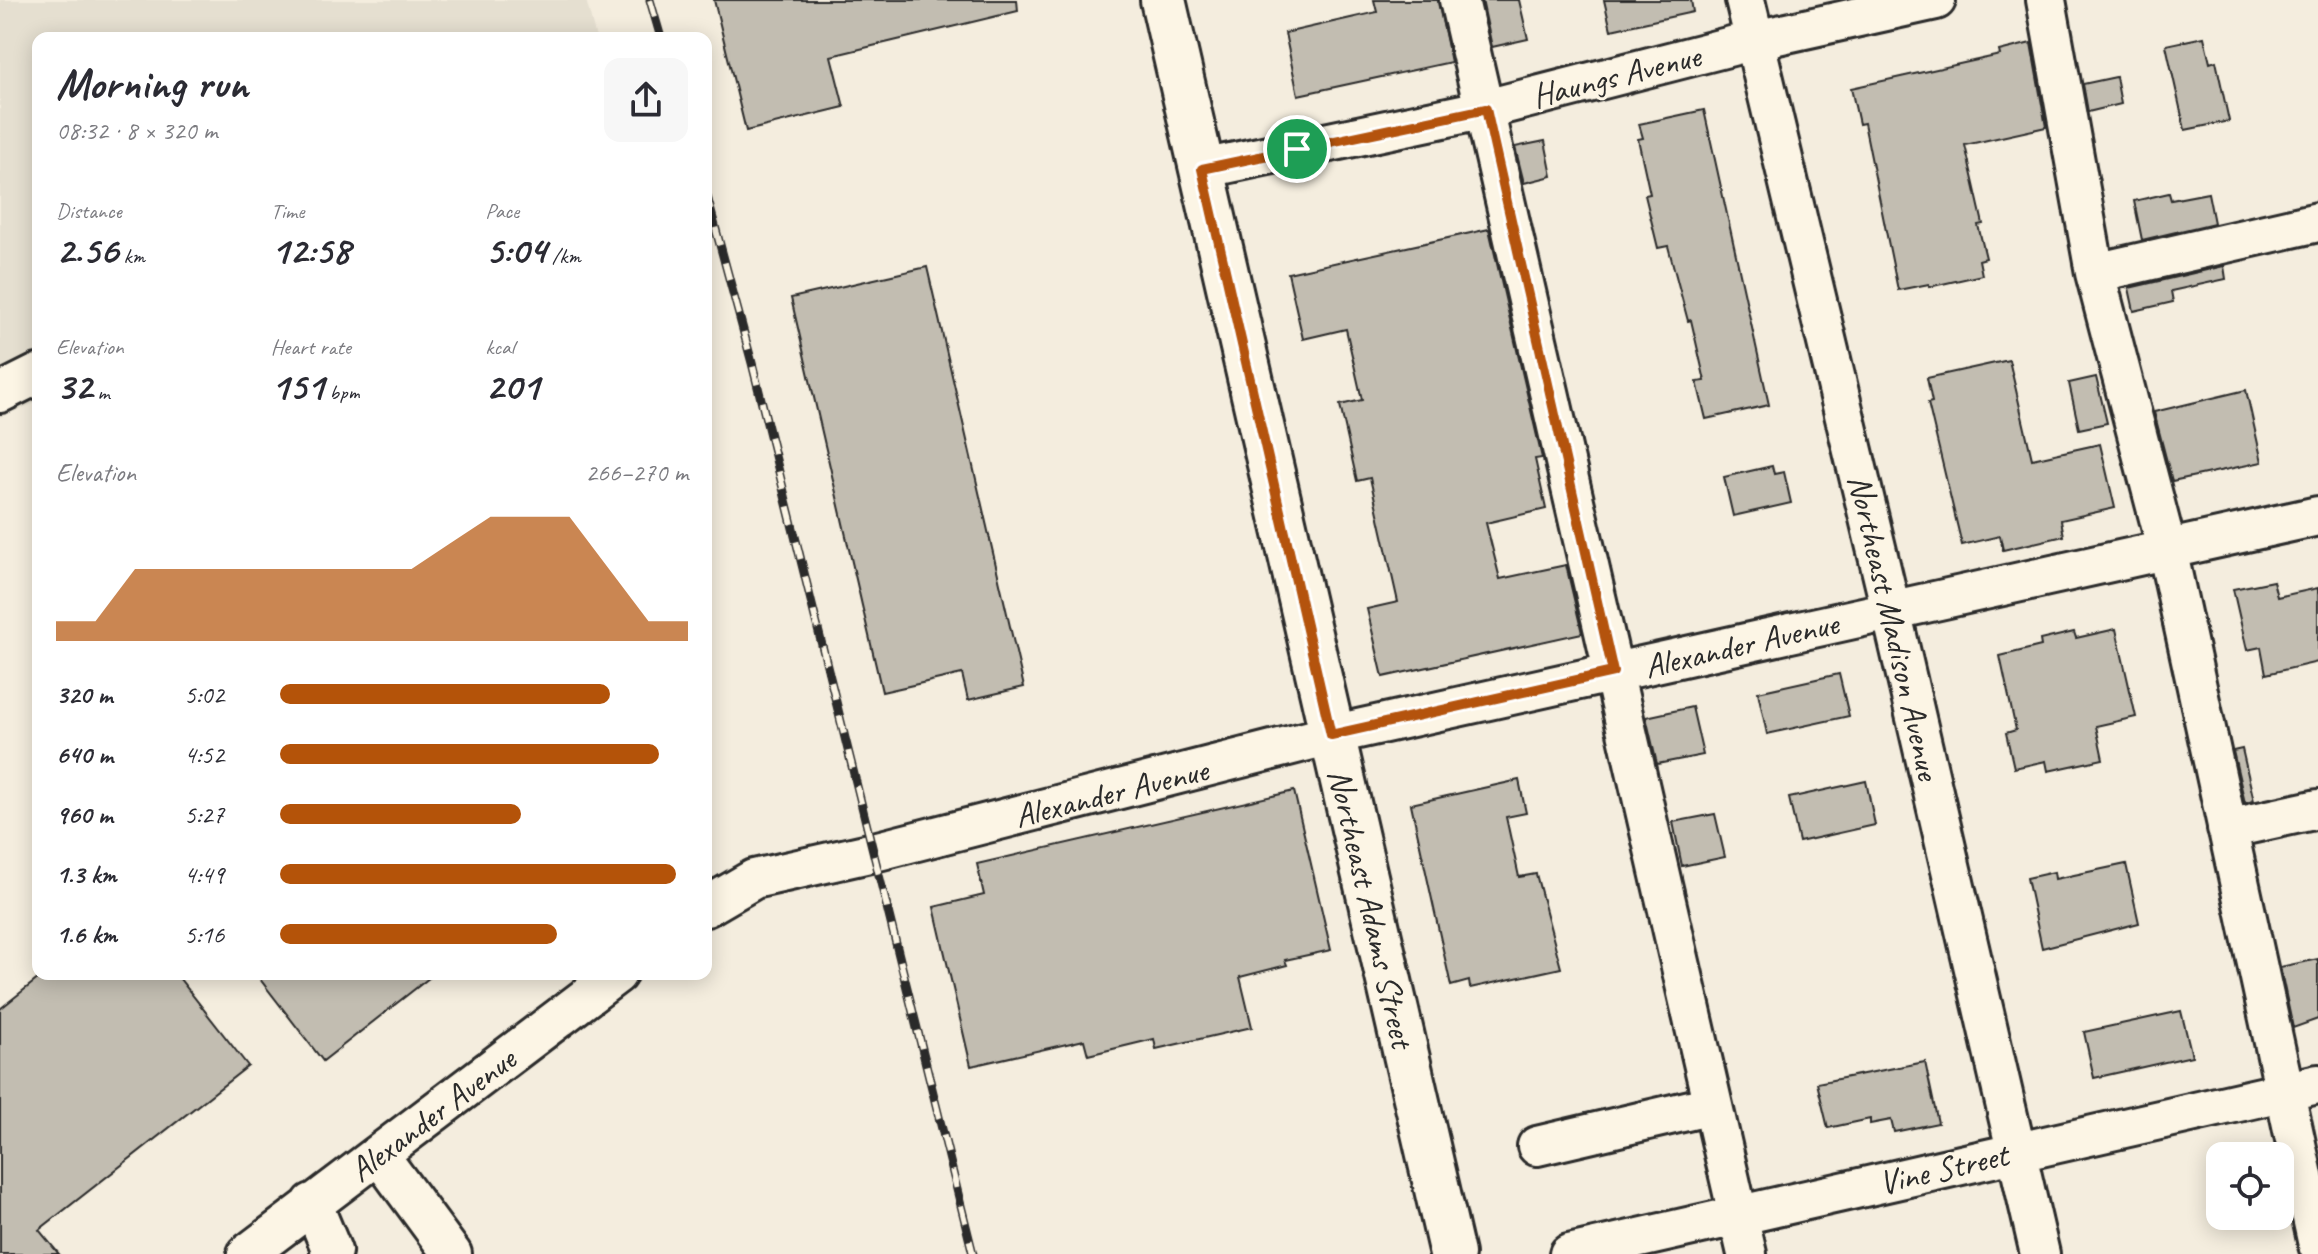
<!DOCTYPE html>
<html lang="en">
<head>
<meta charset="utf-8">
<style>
  body { margin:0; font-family:Caveat,sans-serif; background:#f7f7f7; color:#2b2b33; height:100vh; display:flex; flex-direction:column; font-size:30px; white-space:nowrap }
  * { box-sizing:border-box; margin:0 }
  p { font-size:26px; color:#7c7c81 }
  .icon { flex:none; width:44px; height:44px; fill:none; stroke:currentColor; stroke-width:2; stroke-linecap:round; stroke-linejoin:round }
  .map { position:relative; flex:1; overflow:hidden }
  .panel { position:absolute; left:32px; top:32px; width:680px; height:948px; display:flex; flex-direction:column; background:#fff; border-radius:16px; box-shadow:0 4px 20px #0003 }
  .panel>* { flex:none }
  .controls { position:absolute; left:2206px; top:1142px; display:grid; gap:16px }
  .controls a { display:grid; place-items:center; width:88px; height:88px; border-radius:16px; background:#fff; box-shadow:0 4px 20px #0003; font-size:40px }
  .pin { position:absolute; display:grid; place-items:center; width:68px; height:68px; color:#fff; margin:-34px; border:4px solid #fff; border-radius:50%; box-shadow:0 2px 8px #0007 }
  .round { display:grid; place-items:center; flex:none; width:84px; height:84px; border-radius:16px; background:#f7f7f7 }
  .head { display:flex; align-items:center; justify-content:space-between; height:136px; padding:0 24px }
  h1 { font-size:44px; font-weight:700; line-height:60px }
  .metrics { display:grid; grid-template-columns:repeat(3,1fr); gap:12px; height:136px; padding:8px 24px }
  .metrics div { display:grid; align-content:center }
  .metrics b { font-size:40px; font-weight:700 }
  .metrics small { font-size:22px; font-weight:400 }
  .metrics p { font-size:22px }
  .chart { height:224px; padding:16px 24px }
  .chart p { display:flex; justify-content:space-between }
  .chart svg { width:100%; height:144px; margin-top:8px; fill:#b45309; opacity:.7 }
  ul { padding:0 24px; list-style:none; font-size:26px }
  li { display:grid; grid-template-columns:128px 96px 1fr; align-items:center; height:60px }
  li i { height:20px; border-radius:10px; background:#b45309 }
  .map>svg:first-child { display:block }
</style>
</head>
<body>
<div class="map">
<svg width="2318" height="1254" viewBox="0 0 2318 1254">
  <rect width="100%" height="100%" fill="#f4edde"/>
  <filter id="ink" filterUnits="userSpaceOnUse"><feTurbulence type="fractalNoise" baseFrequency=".0125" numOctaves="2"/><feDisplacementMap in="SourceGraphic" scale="16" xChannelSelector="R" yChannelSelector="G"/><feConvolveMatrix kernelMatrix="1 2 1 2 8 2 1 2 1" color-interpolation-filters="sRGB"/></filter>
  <g filter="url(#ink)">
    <path fill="#e5dfd0" d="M0 0H586L596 38H38V402L0 417Z"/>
    <path fill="#c2bdb1" stroke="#2b2b2b" stroke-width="2" d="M714 0H1017L1018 11 831 56 844 107 746 131Z
      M1374 0H1438L1451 62 1298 95 1285 33 1377 12Z
      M1482 0H1519L1528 39 1492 47Z
      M1604 0H1691L1693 12 1611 30Z
      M2204 37 2210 63 2216 61 2229 121 2185 130 2166 45Z
      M2031 43 2046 127 1965 145 1983 224 1978 225 1986 258 1979 260 1982 275 1929 287V284L1898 290 1864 123 1859 124 1851 88 2000 55 1999 51Z
      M2116 77 2121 104 2088 112 2083 84Z
      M1704 110 1769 405 1706 419 1697 382 1705 381 1691 320 1688 321 1668 246 1658 248 1645 195 1650 194 1638 139 1643 138 1639 124Z
      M1545 141 1552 176 1524 183 1515 147Z
      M2169 193 2171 200 2208 193 2214 223 2142 240 2134 201Z
      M1489 229 1542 458 1535 459 1546 509 1486 523 1500 579 1566 565 1582 633 1383 677 1367 609 1398 602 1370 478 1357 481 1340 405 1362 400 1346 329 1303 339 1288 273Z
      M2224 266 2226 279 2171 291 2173 302 2134 311 2129 288Z
      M927 267 1024 687 968 700 962 674 882 692 791 298Z
      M2009 360 2032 459 2100 444 2115 508 2061 520 2064 536 2003 550 2000 536 1962 545 1928 403 1932 402 1927 378Z
      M2096 377 2107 423 2079 429 2069 383Z
      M2246 390 2262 462 2172 481 2154 412Z
      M1772 466 1774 474 1784 472 1791 503 1733 516 1724 477Z
      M2273 581 2277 597 2318 588V662L2266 674 2261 647 2247 650 2233 589Z
      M2116 629 2136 717 2096 726 2103 759 2048 771 2046 761 2014 768 2006 733 2016 730 2000 656 2041 646 2040 640 2074 632 2076 638Z
      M1839 674 1849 716 1767 734 1758 692Z
      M1692 707 1703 755 1657 764 1646 717Z
      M2242 749 2254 801 2245 803 2233 751Z
      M1519 780 1526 813 1506 817 1519 877 1536 874 1561 968 1470 988 1469 981 1451 986 1411 804Z
      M1866 781 1875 825 1799 842 1789 798Z
      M1294 791 1331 950 1285 960 1287 965 1240 977 1252 1027 1156 1049 1154 1039 1088 1055 1084 1040 971 1066 934 907 984 895 977 864Z
      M1715 814 1725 857 1682 866 1673 822Z
      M2126 864 2139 923 2042 948 2027 878 2054 872 2055 879Z
      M2318 959V1019L2293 1028 2280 967Z
      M44 974H176L248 1066 39 1230 59 1254H0V1009Z
      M256 974H434L323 1061Z
      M2181 1011 2192 1056 2094 1078 2084 1032Z
      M1925 1062 1938 1123 1894 1132 1891 1120 1870 1124V1119L1828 1128 1817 1083Z"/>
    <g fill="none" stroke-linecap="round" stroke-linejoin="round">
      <defs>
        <path id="minor" d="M1459 0 1747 1254
          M1745 0 1891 610 2040 1254
          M2046 0 2095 273 2167 549 2318 1245
          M1202 169 1486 109 1755 40 1936 0
          M2095 273 2318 222
          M0 393 38 374
          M2227 829 2318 809
          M706 907 754 879 874 852 1331 735 2318 516
          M1537 1146 1712 1105
          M379 1155 452 1254
          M312 1203 332 1251 330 1254
          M247 1254 617 974
          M1569 1254 2318 1084"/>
        <path id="major" d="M1163 0 1452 1254"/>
      </defs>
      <use href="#minor" stroke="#2b2b2b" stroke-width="44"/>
      <use href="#major" stroke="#2b2b2b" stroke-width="50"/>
      <use href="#minor" stroke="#fcf5e5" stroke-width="38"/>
      <use href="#major" stroke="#fcf5e5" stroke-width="44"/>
      <defs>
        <path id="rail" d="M650 0 661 38
          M706 193 752 363 973 1254"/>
      </defs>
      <use href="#rail" stroke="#2b2b2b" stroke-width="9"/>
      <use href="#rail" stroke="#fcf5e5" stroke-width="6" stroke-dasharray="18" stroke-linecap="butt"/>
    </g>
  </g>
  <g fill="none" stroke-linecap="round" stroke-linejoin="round" filter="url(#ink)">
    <defs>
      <path id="route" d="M1486 109 1613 672 1331 735 1202 169Z"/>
    </defs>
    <use href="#route" stroke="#fff" stroke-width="16"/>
    <use href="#route" stroke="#b45309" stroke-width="10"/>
  </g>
  <g text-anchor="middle" stroke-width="6" stroke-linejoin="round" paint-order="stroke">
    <g font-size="34" fill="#2b2b2b" stroke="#fcf5e5">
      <text transform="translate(1616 75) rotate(-14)" y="12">Haungs Avenue</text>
      <text transform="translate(1895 627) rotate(77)" y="12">Northeast Madison Avenue</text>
      <text transform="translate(1741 644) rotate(-13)" y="12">Alexander Avenue</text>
      <text transform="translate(1111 792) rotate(-14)" y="12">Alexander Avenue</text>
      <text transform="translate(1372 908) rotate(77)" y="12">Northeast Adams Street</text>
      <text transform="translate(432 1114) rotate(-37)" y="12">Alexander Avenue</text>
      <text transform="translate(1943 1168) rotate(-13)" y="12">Vine Street</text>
    </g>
  </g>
</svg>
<div class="controls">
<a><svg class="icon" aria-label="locate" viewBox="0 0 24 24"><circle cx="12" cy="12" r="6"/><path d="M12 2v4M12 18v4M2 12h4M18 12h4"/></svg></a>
</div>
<div class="pin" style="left:1297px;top:149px;background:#1e9e55"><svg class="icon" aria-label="arrive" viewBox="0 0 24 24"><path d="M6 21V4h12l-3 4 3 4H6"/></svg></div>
<section class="panel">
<div class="head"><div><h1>Morning run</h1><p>08:32 · 8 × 320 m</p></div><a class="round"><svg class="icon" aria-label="share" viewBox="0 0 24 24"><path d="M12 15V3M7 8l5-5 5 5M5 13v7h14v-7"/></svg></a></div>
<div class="metrics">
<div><p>Distance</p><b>2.56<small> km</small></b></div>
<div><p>Time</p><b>12:58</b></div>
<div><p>Pace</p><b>5:04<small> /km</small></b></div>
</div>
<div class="metrics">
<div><p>Elevation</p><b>32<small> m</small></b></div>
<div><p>Heart rate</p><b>151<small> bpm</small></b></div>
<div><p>kcal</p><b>201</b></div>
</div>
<div class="chart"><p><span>Elevation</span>266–270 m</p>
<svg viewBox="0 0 160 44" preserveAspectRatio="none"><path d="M0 44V38L10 38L20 22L30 22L40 22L50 22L60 22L70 22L80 22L90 22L100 14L110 6L120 6L130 6L140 22L150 38L160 38V44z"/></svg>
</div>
<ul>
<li><b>320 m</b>5:02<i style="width:81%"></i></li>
<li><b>640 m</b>4:52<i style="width:93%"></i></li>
<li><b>960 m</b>5:27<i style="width:59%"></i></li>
<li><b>1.3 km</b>4:49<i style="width:97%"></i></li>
<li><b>1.6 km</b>5:16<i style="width:68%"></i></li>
</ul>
</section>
</div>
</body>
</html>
